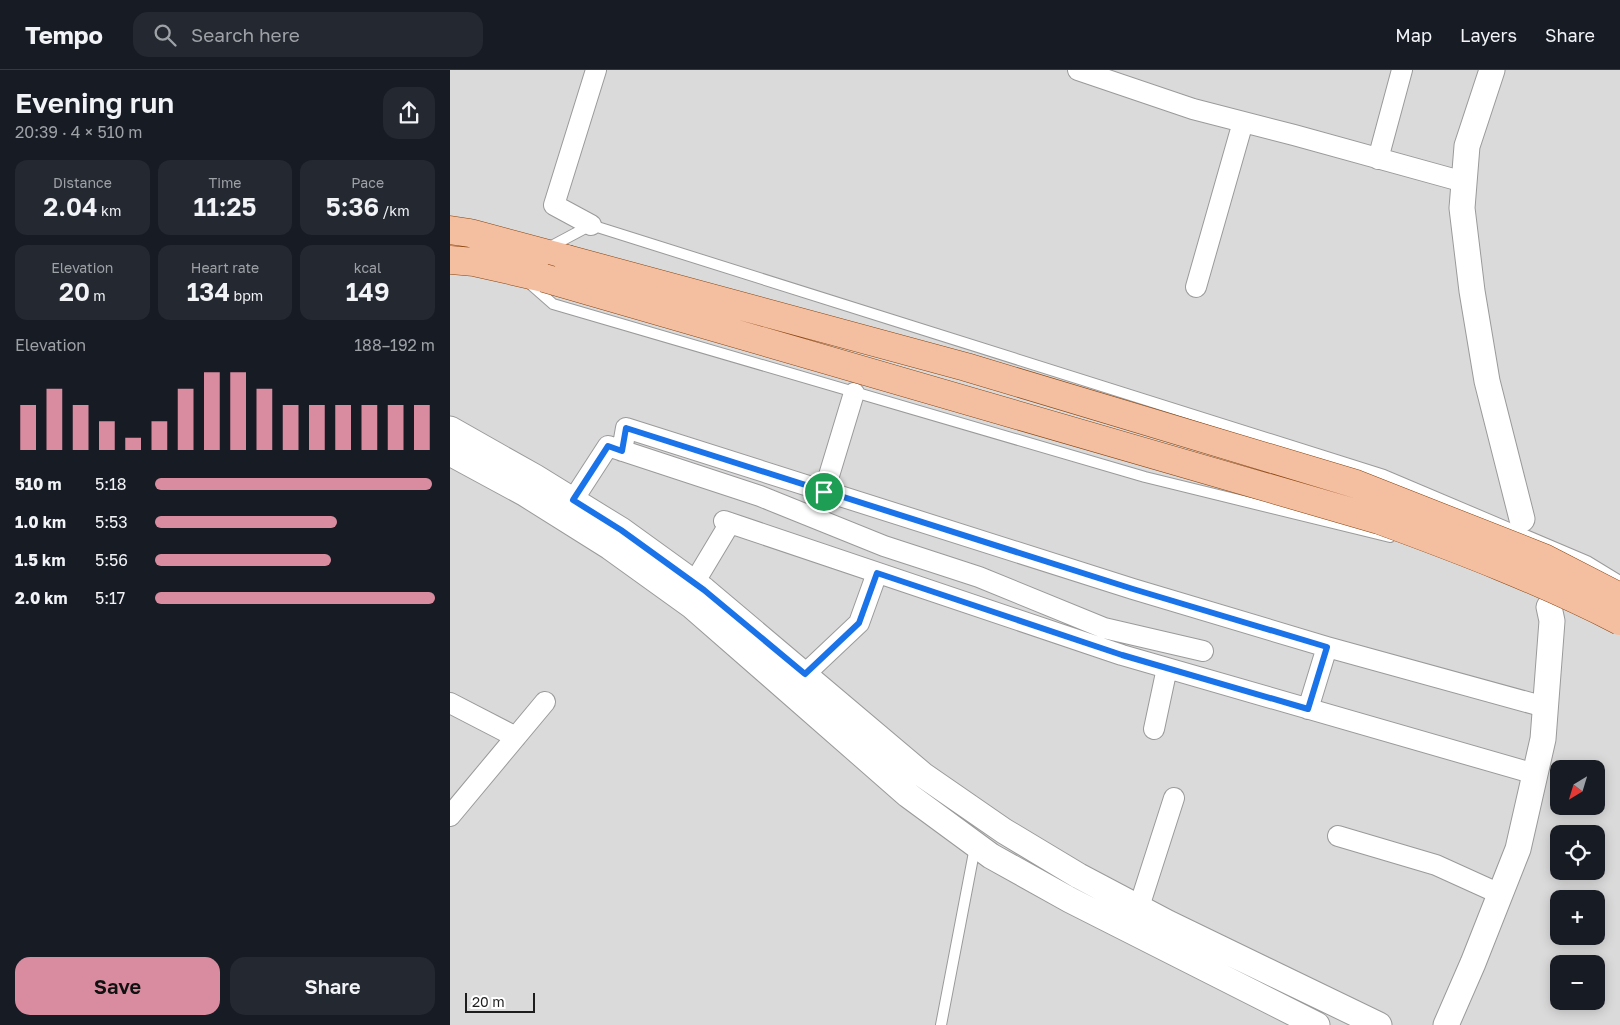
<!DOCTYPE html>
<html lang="en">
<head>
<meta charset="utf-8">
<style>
  body { margin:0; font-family:"Golos Text",sans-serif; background:#242831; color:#f1f3f6; height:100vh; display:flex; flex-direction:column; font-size:19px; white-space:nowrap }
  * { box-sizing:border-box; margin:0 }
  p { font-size:16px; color:#9ea1a6 }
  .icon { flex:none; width:28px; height:28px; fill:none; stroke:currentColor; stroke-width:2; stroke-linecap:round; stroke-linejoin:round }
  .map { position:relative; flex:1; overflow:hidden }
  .panel { display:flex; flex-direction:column; background:#171b24; width:450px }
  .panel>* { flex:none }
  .needle { width:32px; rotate:218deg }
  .controls { position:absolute; left:1100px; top:690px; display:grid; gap:10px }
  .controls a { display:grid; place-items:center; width:55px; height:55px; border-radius:10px; background:#171b24; box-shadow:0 2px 12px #0003; font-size:25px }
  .scale { position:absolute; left:15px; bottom:12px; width:70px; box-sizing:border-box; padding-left:5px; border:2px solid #1d1d1d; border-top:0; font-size:14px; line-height:18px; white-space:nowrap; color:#1d1d1d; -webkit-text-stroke:4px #fff; paint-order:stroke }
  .pin { position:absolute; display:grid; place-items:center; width:42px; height:42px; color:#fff; margin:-21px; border:2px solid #fff; border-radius:50%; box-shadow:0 1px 5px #0007 }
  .round { display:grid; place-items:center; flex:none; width:52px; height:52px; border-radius:15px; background:#242831 }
  .headline { display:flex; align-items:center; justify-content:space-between; height:85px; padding:0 15px }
  h1 { font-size:28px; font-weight:600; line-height:38px }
  .stats { display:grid; grid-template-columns:repeat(3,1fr); gap:8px; height:85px; padding:5px 15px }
  .stats div { display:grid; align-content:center; border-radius:12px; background:#242831; text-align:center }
  .stats b { font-size:25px; font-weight:600 }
  .stats small { font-size:14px; font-weight:400 }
  .stats p { font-size:14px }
  .chart { height:140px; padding:10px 15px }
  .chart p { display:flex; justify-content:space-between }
  .chart svg { width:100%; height:90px; margin-top:5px; stroke:#d98c9f; stroke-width:6 }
  .button { display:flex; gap:10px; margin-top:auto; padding:10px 15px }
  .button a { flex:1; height:58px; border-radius:15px; background:#d98c9f; color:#111; font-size:20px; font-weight:600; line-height:58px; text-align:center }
  .button a+a { background:#242831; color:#f1f3f6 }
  ul { padding:0 15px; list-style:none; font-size:16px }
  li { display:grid; grid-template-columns:80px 60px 1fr; align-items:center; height:38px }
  li i { height:12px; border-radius:6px; background:#d98c9f }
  header { display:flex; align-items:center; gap:30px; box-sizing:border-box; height:70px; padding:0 25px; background:#171b24; border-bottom:1px solid #363941 }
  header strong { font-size:24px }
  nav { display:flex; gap:28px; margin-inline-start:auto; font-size:18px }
  .search { width:350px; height:45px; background:#242831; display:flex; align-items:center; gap:12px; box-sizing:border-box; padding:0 18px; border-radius:15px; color:#9ea1a6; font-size:19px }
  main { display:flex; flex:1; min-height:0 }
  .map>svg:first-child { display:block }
</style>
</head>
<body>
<header>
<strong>Tempo</strong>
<div class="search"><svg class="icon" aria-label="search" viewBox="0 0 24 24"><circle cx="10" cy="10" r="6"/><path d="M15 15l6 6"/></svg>Search here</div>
<nav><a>Map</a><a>Layers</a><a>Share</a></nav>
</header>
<main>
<section class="panel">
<div class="headline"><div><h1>Evening run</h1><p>20:39 · 4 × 510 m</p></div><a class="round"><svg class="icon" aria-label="share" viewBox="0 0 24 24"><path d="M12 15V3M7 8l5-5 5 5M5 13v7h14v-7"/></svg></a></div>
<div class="stats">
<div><p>Distance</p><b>2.04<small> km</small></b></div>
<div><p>Time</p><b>11:25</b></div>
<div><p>Pace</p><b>5:36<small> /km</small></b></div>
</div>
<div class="stats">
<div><p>Elevation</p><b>20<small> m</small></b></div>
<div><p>Heart rate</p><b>134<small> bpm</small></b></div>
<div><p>kcal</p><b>149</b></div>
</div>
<div class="chart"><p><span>Elevation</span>188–192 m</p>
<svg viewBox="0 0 160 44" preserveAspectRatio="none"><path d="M5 44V22M15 44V14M25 44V22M35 44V30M45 44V38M55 44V30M65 44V14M75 44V6M85 44V6M95 44V14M105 44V22M115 44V22M125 44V22M135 44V22M145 44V22M155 44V22"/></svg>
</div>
<ul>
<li><b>510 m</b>5:18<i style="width:99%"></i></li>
<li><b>1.0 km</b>5:53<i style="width:65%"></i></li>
<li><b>1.5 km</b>5:56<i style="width:63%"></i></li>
<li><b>2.0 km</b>5:17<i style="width:100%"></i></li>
</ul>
<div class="button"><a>Save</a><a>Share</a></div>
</section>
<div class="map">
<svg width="1170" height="955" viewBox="0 0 1170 955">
  <rect width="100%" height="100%" fill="#ede8e3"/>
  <path fill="#dbdada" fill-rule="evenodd" d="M0 0H1170V955H0ZM1109 699H1146V736H1109ZM1109 764H1146V801H1109ZM1109 829H1146V866H1109ZM1109 894H1146V931H1109Z"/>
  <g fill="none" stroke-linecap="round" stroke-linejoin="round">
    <defs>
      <path id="service" d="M96 179 141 155 934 405 1137 491 1170 511
        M78 212 103 234 695 407 940 467
        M491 955 525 777"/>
      <path id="minor" d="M628 0 743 39 844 65 1014 112
        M928 89 952 0
        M141 155 104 135 146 0
        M746 217 793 52
        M172 381 176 358 683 519 877 577 1095 637
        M374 422 404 323
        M123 430 158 376 310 426 434 476 529 507 654 558 753 581
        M274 451 672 585 1085 704
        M244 513 280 453
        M355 604 409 553 427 503
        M0 633 66 667
        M858 639 877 577
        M704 659 717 598
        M0 746 95 632
        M888 766 986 795 1050 824
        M689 837 724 728"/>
      <path id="tertiary" d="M1042 0 1017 76 1012 138 1022 221 1037 311 1072 449
        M0 359 85 407 171 460 254 520 473 705 554 761 629 806 718 853 929 955
        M0 383 74 423 160 477 242 536 458 725 541 786 620 830 867 955
        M996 955 1023 893 1068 779 1093 669 1102 551 1099 537"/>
      <path id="primary" d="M0 160 20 163 117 189
        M0 190 24 192 94 208"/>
    </defs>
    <use href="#service" stroke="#9a9a9a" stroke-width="12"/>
    <use href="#minor" stroke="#9a9a9a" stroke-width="22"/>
    <use href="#tertiary" stroke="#9a9a9a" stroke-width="27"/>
    <use href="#primary" stroke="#8b440b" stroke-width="29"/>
    <use href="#service" stroke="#fff" stroke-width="10"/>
    <use href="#minor" stroke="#fff" stroke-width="20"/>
    <use href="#tertiary" stroke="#fff" stroke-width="25"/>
    <use href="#primary" stroke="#f4bea1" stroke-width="28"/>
    <defs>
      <path id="primary-bridge" d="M117 189 516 297 906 414 1094 488 1170 527
        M94 208 929 450C1011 480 1092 511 1170 551"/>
    </defs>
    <use href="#primary-bridge" stroke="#8b440b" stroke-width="29" stroke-linecap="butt"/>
    <use href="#primary-bridge" stroke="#f4bea1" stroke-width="28"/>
  </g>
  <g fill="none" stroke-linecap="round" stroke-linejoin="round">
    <defs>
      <path id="route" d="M176 358 683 519 877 577 858 639 672 585 427 503 409 553 355 604 254 520 171 460 123 430 158 376 172 381Z"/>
    </defs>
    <use href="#route" stroke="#fff" stroke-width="10"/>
    <use href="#route" stroke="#1a73e8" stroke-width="6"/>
  </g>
</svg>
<div class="controls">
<a><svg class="needle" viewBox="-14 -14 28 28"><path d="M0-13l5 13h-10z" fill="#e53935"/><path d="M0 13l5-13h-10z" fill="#9ea1a6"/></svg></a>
<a><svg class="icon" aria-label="locate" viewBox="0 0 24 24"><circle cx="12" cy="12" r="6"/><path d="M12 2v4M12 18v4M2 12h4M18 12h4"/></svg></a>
<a>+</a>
<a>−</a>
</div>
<div class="scale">20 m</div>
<div class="pin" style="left:374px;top:422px;background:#1e9e55"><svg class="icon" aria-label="arrive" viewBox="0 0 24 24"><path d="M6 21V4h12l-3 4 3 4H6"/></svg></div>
</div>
</main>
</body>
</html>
